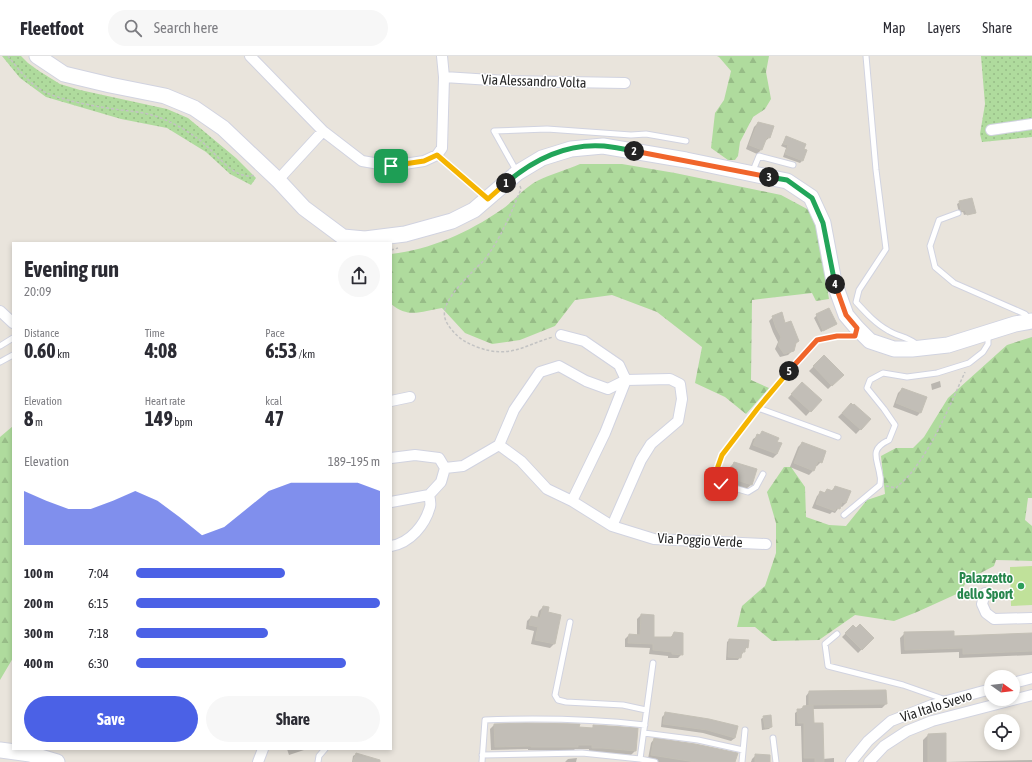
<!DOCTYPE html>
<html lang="en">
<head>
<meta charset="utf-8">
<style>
  body { margin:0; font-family:"Asap Condensed",sans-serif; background:#f7f7f7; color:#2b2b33; height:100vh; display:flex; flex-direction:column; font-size:15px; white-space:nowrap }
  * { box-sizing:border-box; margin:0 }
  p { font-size:13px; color:#7c7c81 }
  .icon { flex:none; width:22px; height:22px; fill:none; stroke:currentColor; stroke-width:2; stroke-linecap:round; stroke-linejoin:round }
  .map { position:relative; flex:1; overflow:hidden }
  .details { position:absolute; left:12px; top:186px; width:380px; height:508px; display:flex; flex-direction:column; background:#fff; border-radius:0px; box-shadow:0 2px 6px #0003 }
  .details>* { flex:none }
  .needle { width:26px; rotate:104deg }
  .buttons { position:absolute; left:984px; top:614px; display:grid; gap:8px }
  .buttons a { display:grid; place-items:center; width:36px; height:36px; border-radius:50%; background:#fff; box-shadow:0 2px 6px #0003; font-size:20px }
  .pin { position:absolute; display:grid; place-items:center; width:34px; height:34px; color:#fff; margin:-17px; border-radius:8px; box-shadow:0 2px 6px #0006 }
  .km { position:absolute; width:20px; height:20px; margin:-10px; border-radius:50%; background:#222; color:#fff; font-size:11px; line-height:20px; text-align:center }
  .round { display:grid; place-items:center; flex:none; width:42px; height:42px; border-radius:21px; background:#f7f7f7 }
  .summary { display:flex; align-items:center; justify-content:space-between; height:68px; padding:0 12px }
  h1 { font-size:22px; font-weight:700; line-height:30px }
  .stats { display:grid; grid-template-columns:repeat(3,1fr); gap:6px; height:68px; padding:4px 12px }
  .stats div { display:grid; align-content:center }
  .stats b { font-size:20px; font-weight:700 }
  .stats small { font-size:11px; font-weight:400 }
  .stats p { font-size:11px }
  .chart { height:112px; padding:8px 12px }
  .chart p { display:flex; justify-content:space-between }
  .chart svg { width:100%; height:72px; margin-top:4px; fill:#4b61e6; opacity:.7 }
  .primary-button { display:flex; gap:8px; margin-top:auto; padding:8px 12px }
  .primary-button a { flex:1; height:46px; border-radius:24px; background:#4b61e6; color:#fff; font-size:16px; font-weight:700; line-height:46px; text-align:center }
  .primary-button a+a { background:#f7f7f7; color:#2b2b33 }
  ul { padding:0 12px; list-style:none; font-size:13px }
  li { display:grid; grid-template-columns:64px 48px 1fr; align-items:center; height:30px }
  li i { height:10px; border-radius:5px; background:#4b61e6 }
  header { display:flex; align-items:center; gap:24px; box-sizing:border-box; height:56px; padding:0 20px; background:#fff; border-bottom:1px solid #e1e1e2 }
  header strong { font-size:19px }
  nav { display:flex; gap:22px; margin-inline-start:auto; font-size:14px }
  .search { width:280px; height:36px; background:#f7f7f7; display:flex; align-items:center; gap:10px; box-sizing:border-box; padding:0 14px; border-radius:22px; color:#7c7c81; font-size:15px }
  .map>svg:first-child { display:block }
</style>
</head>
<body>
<header>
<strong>Fleetfoot</strong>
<div class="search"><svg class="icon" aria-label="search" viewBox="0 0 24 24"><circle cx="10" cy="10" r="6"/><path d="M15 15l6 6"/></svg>Search here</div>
<nav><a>Map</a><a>Layers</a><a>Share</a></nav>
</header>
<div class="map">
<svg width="1032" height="706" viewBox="0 0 1032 706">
  <defs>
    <pattern id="grass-dots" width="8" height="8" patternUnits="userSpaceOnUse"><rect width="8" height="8" fill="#afdb9d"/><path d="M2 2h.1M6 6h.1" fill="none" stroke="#97bc87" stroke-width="1.8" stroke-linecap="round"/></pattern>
    <pattern id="forest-firs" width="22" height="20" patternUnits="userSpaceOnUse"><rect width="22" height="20" fill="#afdb9d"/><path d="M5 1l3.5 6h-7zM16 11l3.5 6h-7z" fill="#97bc87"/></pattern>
  </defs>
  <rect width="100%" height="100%" fill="#e9e4dc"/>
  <path fill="url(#grass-dots)" d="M2 0H21L28 7 39 15 60 28 80 34 167 53 188 62 236 102 256 122 251 129 230 118 206 96 167 72 121 63 46 41 20 22Z
    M981 0H1032V81L982 86 980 78 985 48Z"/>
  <path fill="url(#forest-firs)" d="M717 0H769L766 16 771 43 765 53 753 61 740 86 738 100 735 104H728L711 92 715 57 724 44 731 15 719 1Z
    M580 108H622L675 117 781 139 809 154 817 173 829 243 816 245 812 237 752 244 751 324 769 332 746 358 725 341 695 327 702 291 657 256 612 239 575 244 555 270 520 284 492 288 465 277 442 252C422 255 409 263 391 248V198C430 194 469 176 501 154 514 145 524 132 537 125 551 118 566 114 580 108Z
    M1032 281V442H1028L1025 464 1032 470V505L996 504 994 510 967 524 961 536 917 556 894 565 855 559 819 584 772 585 755 571H737L742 550 765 530 776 497V467L767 436 784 411H791L805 431 806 461 829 469 846 470 867 444 885 438 881 400 896 392H913L924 381 948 342 1007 289Z
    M13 370V602L0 624V381Z"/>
  <path fill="#c0e19a" d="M1032 510V549L1011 550 1010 511Z"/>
  <path fill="#0003" d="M758 67 773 71 769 82 764 86 761 94 757 98 746 93 754 71Z
    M786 82 802 105 800 107 783 101 786 92 781 90Z
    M960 146 975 157 973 158V157L964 159 963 156 959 157 957 148Z
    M817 259 836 268 821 276 814 262Z
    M773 261 785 269 798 285 795 288 793 294 788 299 780 301 775 293 778 286 773 276 769 265Z
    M824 300 842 319 828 333 809 315Z
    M940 325 941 331 932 334 931 328Z
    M802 327 820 344 806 360 788 342Z
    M902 333 921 356 917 360 893 351 898 337Z
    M851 348 870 363 856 378 838 361Z
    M762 377 780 388 777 398 773 402 749 393 753 383Z
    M802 387 825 396 821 406 817 410H815L813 415 809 419 790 411 798 391Z
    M734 407 756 414 751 429 746 433 727 426 729 420H727L730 411Z
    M835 431 849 436 846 447 842 451 840 450 835 457 832 456 830 458 812 452 817 440 821 436 824 437 827 434 830 436Z
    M543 551 547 557 560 559 554 588 550 592 531 588 534 575 526 573 527 565 531 561 537 563 539 555Z
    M641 559 653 582H670L674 577 682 598 678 602H668V600L649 598 650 592 625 591V583L629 579 637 580V563Z
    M853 570 873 582 858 597 842 581Z
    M905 577 954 581 1032 578V599L959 602V596L901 598 900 582Z
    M729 584 747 591 738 604H726L727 586Z
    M809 636 886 648 882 652 813 653V668L823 703 834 702V706H802L801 670H795V657L803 651H806V640Z
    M666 657 735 682 731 685 703 677 661 671 662 661Z
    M764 661 771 671 769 673 762 674 761 663Z
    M494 669 591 673 594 670 635 695 631 699 589 696V693H575L573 695 528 694V693L491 694 490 673Z
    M945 678V706L1032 704V706H923V684L928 679Z
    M654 683 734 706H654L648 703 651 687Z
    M287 693H307L289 699Z
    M356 698 371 706H352L353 700Z
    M756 699 769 706H751L752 703Z
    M577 702 576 706H565L568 703Z"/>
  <path fill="#c2beb7" stroke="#c4c0b6" d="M758 66 774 70 770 82 767 81 762 94 749 89Z
    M786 80 806 88 804 93 807 94 803 105 785 98 788 89 783 88Z
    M972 142 976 157 967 159 965 154 961 155 959 145Z
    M829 252 837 268 823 275 816 258Z
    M782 256 785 267 791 265 799 285 796 287 794 295 784 298 778 289 781 281 776 272 772 260Z
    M824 299 844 319 832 330 813 310Z
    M802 326 822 344 811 356 791 338Z
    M902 332 927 341 921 357 896 347Z
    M851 347 853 349 854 348 871 363 861 374 842 357Z
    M762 375 779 382 777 386 782 387 777 398 753 389 757 378 760 379Z
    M802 386 826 395 822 407 818 405 814 415 794 407Z
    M734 406 757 413 752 429 730 422 732 417 730 416Z
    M835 430 851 435 846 447 842 446 840 453 836 452 835 455 816 448 820 435 825 437 827 433 833 435Z
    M543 550 549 551 548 556 561 559 555 588 535 584 538 571 529 569 531 560 540 562Z
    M641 558 654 559V581H672L674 576 683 577V599L672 598V596L653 594V588L628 587 629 578 640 579Z
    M860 568 874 582 862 594 845 577 853 569 856 572Z
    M954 575V580L1032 577V595L963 598V592L905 594 904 576Z
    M729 583 749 584 748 592 745 591V596H742L741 602 728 601Z
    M886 634 887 648 809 649V635Z
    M813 649 814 667H823L824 706H815V702H804V667H798L797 653H803V650Z
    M665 656 709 663 738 670 735 682 707 674 663 668Z
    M771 659 772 671 765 672 763 660Z
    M525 667 580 668 579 671 593 672V669L638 672 636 695 602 692H592V689H578V691H531V690L495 691 494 668Z
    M946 677V706H928V678Z
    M654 682 695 688 738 697 735 706H695L651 699Z
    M356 697 380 704V706H353Z
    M755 698 770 699V706H755Z"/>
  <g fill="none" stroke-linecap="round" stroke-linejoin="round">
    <defs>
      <path id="lane" d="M866 0 876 114 886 193 859 234 856 246C866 257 876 268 889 275 897 280 907 281 915 287L914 289
        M517 116 494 75 547 73 631 79 646 78 686 85
        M752 117 759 100 793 109
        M958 157 939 164 930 190 935 211 954 227 1025 258 1030 263
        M0 290 13 282
        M0 306 13 299
        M758 352 838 381
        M763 418 756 431 748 436 721 428 716 416 722 399 758 352 817 284 837 280H855L856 275
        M844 459 880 429C880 426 881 423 880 420 878 403 868 394 889 384L895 369 884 353 867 332 870 324 883 317 907 321 937 317 969 307 983 296 988 288V278
        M570 566 555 639 558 644 566 646 623 649 646 654
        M837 578 825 588 828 610 903 629 946 644
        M644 677 698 684 743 694
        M773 682 776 706
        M482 699 582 697 640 703 655 706
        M640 703 653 607
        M318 706 319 700 325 693
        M482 706 485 664C538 662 591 663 645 669
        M742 706 745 674"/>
      <path id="street" d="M250 0 323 75 362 105 391 110 424 105 437 99 442 92 444 21 442 0
        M444 21 507 25 625 27
        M991 74 1032 68
        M278 124 323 75
        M0 255 13 267
        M391 345 410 341
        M499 389 514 354 540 316 559 310 586 325 608 333 626 324 619 309 584 285 561 279
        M391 402 415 399 439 402 445 412 441 426 429 439C430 443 431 448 430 451 425 469 410 487 391 490
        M445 412 463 410 499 389 521 405 547 433 572 445 612 470 654 483 766 488
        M572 445 605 377 626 324 670 323 680 328 682 343 678 365 651 388 641 404 612 470
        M391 446 429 439
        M985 537 982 548 986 557 994 563 1032 562
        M1013 627 1032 622
        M258 706 263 693
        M851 706 868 685 891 665 932 649 991 633
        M869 706 884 690 907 675 932 665 1032 639"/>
      <path id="secondary" d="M37 0 64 18 110 29 165 40 194 52 223 72 278 124 304 152 343 181 365 183 405 178 452 165 474 154 517 117 542 102 571 93 603 90 686 104 787 125 811 141 823 167 834 226 846 259 857 272 870 285 894 293H912L948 289 1015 268 1032 265
        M0 694 30 698 57 706"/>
    </defs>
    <use href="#lane" stroke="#d1d3e0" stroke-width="7"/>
    <use href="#street" stroke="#d1d3e0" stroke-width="12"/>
    <use href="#secondary" stroke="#d1d3e0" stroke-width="17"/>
    <path stroke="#c3c3c3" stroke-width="1.5" stroke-dasharray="3 2" stroke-linecap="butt" d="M8 0C19 14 31 30 47 37 68 46 99 51 121 54 130 55 139 56 148 58 165 62 183 72 197 82 214 93 233 126 255 119
      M444 106 478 134
      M520 130 521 133C511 157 501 182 485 203 481 208 476 211 472 216 463 226 451 237 446 250 442 260 446 267 452 274 459 283 467 287 477 291 510 303 522 290 553 281
      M391 194 398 192
      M886 430 896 432C901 427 907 422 911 417 935 387 949 351 965 316"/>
    <use href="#lane" stroke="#fff" stroke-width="5"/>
    <use href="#street" stroke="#fff" stroke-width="10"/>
    <use href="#secondary" stroke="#fff" stroke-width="15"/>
  </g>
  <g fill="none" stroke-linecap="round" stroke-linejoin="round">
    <defs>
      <path id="split-1" d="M391 110 424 105 437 99 488 143 506 127"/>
      <path id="split-2" d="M506 127C533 104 567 87 604 90 614 91 624 93 634 95"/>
      <path id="split-3" d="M634 95 769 121"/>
      <path id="split-4" d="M769 121 787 124 812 142 823 167 835 228"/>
      <path id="split-5" d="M789 315 817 284 837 280H855L857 272 846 259 835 228"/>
      <path id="split-6" d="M721 428 716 416 722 399 758 352 789 315"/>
    </defs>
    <use href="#split-1" stroke="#fff" stroke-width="8"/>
    <use href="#split-2" stroke="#fff" stroke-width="8"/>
    <use href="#split-3" stroke="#fff" stroke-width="8"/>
    <use href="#split-4" stroke="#fff" stroke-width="8"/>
    <use href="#split-5" stroke="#fff" stroke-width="8"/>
    <use href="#split-6" stroke="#fff" stroke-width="8"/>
    <use href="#split-1" stroke="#f5b400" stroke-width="5"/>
    <use href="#split-2" stroke="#22a559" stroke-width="5"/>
    <use href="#split-3" stroke="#f0652b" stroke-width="5"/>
    <use href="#split-4" stroke="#22a559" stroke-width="5"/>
    <use href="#split-5" stroke="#f0652b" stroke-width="5"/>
    <use href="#split-6" stroke="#f5b400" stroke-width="5"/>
  </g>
  <circle fill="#2e9e5b" stroke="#fff" stroke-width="1.5" cx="1021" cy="530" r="4"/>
  <g text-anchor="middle" stroke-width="3" stroke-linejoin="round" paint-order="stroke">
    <g font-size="14" fill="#282828" stroke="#fff">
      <text transform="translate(534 25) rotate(2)" y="5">Via Alessandro Volta</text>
      <text transform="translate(700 484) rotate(3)" y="5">Via Poggio Verde</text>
      <text transform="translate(936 650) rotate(-18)" y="5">Via Italo Svevo</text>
    </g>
    <g font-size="14" font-weight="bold" fill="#27864d" stroke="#fff" text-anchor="end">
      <text x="1013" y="527">Palazzetto<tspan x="1013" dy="16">dello Sport</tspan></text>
    </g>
  </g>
</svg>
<div class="buttons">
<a><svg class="needle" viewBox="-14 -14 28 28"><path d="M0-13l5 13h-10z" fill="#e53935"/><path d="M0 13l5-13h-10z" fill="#7c7c81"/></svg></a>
<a><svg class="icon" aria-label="locate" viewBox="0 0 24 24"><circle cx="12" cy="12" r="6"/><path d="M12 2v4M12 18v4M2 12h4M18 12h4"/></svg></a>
</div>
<div class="pin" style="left:391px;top:110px;background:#1e9e55"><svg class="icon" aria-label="arrive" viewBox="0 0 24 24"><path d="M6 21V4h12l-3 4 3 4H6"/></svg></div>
<div class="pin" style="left:721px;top:428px;background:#d93025"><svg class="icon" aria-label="check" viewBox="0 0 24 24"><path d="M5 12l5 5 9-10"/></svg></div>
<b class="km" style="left:506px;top:127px">1</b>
<b class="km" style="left:634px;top:95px">2</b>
<b class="km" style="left:769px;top:121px">3</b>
<b class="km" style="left:835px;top:228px">4</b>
<b class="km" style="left:789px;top:315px">5</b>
<section class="details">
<div class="summary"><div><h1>Evening run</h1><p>20:09</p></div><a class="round"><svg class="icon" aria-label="share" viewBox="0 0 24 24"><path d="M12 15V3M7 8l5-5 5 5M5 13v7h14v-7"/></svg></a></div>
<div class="stats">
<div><p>Distance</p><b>0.60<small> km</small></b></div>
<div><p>Time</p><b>4:08</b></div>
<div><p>Pace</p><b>6:53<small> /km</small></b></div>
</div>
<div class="stats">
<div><p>Elevation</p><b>8<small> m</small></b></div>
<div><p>Heart rate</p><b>149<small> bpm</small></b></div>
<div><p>kcal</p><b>47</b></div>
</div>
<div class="chart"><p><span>Elevation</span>189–195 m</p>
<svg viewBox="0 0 160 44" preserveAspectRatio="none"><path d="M0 44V11L10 17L20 22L30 22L40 17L50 11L60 17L70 27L80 38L90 33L100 22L110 11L120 6L130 6L140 6L150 6L160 11V44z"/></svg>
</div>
<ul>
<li><b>100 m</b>7:04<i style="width:61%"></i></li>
<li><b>200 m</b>6:15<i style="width:100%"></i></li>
<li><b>300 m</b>7:18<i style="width:54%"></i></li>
<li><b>400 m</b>6:30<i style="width:86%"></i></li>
</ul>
<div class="primary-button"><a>Save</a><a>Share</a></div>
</section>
</div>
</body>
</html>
